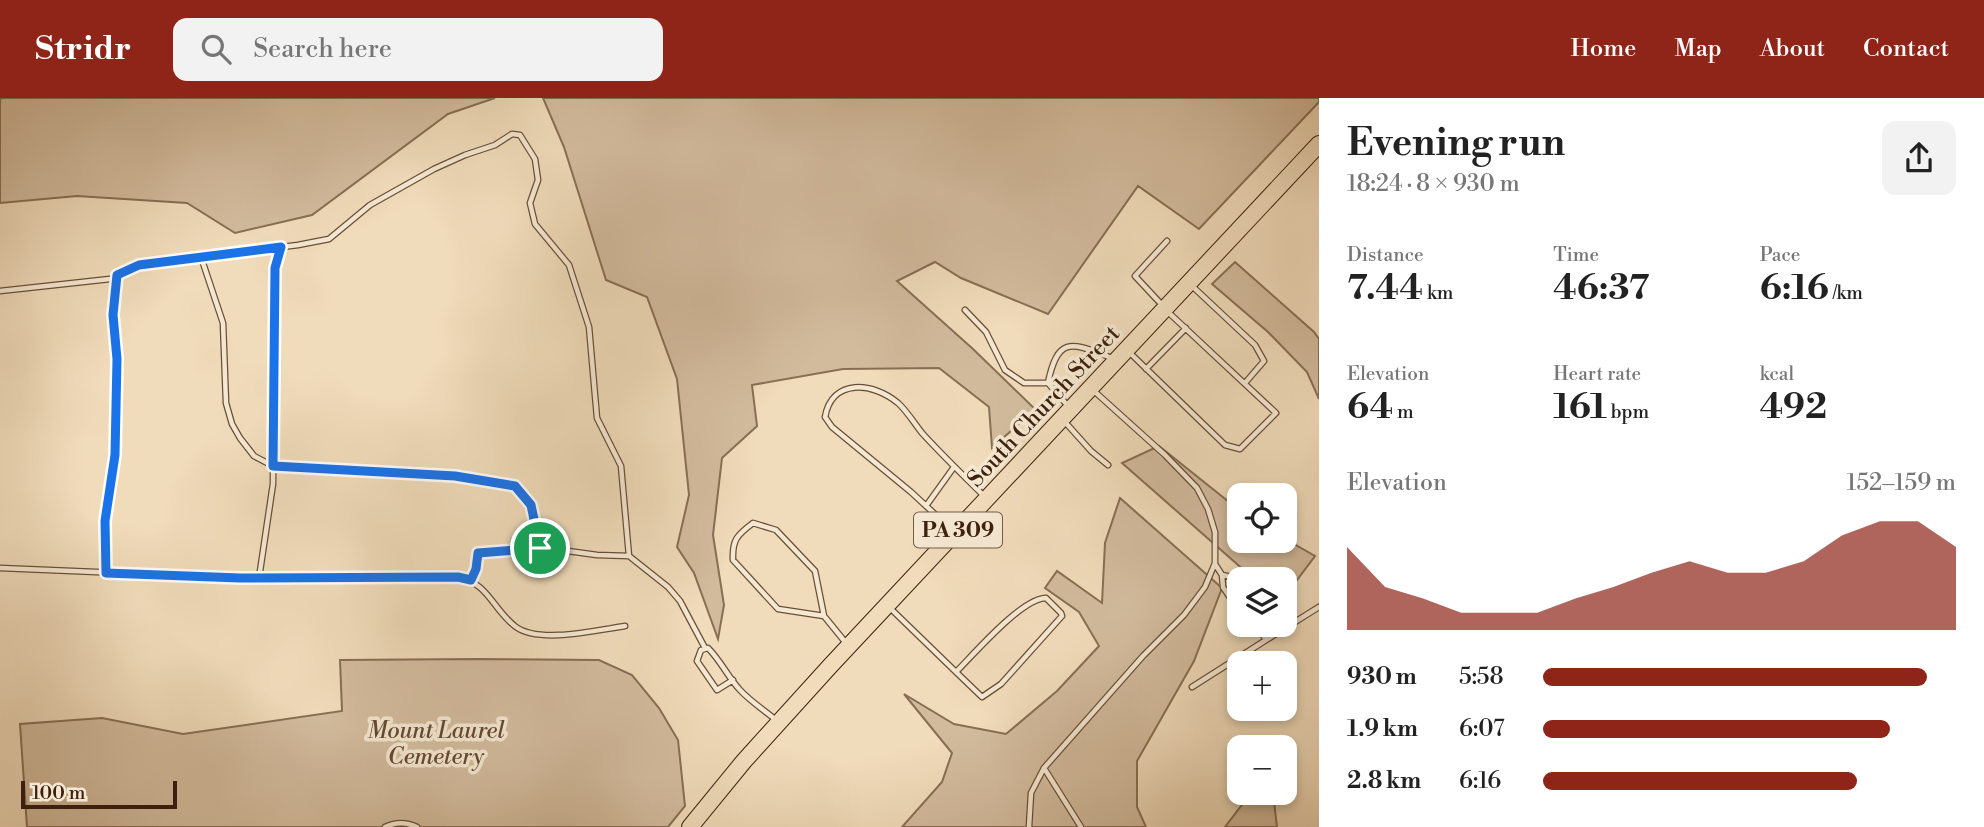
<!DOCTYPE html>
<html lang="en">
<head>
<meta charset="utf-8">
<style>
  body { margin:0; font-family:"Libre Bodoni",serif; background:#f2f2f2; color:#222; height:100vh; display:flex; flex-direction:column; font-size:26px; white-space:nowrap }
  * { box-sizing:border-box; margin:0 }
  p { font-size:23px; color:#767676 }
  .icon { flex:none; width:38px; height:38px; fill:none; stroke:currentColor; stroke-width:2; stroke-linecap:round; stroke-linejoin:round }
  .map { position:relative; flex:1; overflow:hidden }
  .panel { display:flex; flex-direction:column; background:#fff; width:665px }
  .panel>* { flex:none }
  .tools { position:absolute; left:1227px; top:385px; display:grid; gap:14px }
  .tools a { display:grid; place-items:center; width:70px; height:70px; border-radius:14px; background:#fff; box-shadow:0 4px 10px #0003; font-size:35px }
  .scale { position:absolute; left:21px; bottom:18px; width:156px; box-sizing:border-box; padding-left:7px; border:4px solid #3d200d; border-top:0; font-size:19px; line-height:24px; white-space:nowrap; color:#3d200d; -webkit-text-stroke:5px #f5e8d2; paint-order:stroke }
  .pin { position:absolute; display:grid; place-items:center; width:60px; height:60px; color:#fff; margin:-30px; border:4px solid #fff; border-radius:50%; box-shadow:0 2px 7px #0007 }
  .round { display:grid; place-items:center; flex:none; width:74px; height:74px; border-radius:14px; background:#f2f2f2 }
  .summary { display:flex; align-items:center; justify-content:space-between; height:119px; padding:0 28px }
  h1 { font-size:38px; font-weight:700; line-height:52px }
  .figures { display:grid; grid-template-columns:repeat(3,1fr); gap:10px; height:119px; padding:7px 28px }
  .figures div { display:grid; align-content:center }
  .figures b { font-size:35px; font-weight:700 }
  .figures small { font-size:19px; font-weight:400 }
  .figures p { font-size:19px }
  .chart { height:196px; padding:14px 28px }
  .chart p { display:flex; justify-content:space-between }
  .chart svg { width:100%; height:126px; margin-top:7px; fill:#8f2418; opacity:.7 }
  ul { padding:0 28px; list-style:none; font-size:23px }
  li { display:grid; grid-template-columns:112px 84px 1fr; align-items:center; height:52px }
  li i { height:18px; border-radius:9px; background:#8f2418 }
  header { display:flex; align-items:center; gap:42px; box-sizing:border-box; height:98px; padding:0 35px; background:#8f2418; color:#fff }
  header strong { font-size:33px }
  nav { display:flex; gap:38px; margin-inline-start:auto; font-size:24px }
  .search { width:490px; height:63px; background:#f2f2f2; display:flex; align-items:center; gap:18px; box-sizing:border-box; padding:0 24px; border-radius:14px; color:#767676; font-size:26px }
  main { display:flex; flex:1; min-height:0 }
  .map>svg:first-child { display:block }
</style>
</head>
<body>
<header>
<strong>Stridr</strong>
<div class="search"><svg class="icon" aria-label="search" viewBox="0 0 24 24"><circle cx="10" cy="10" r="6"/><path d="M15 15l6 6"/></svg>Search here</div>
<nav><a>Home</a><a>Map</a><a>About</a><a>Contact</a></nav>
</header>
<main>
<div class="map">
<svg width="1319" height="729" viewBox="0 0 1319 729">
  <rect width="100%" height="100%" fill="#f0dbba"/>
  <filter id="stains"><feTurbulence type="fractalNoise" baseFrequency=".00286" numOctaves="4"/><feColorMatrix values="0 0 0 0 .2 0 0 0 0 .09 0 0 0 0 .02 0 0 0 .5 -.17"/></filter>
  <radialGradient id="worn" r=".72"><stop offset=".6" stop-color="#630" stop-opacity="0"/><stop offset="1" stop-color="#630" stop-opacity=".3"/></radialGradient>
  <path fill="#d2bb9d" stroke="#886e55" stroke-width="2" d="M3 0H495L448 16 312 117 235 135 187 105 77 98 0 105V1Z
    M543 0H1319V4L1199 131 1138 88 1048 216 961 180 935 164 897 183 973 251 1037 313 1021 324 992 350 989 309 939 270 843 271 752 287 757 328 722 360 713 437 724 507 718 541 694 475 677 449 689 397 677 281 647 199 606 182 564 49Z
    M1235 164 1314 234 1319 241V301L1307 274 1268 234 1212 186Z
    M1159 348 1239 412V443H1284L1285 441 1315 458 1285 498 1284 481H1254L1122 365Z
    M1120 400 1222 490 1194 563 1137 663V709L1146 729H902L942 684 952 655 904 596 954 626 1006 636 1057 593 1099 548 1079 514 1045 490 1057 473 1102 505 1105 445Z
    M477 561 599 562 632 577 659 610 678 642 685 708 668 729H27L20 626 102 620 183 636 342 613 340 562Z
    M1251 695H1273L1277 729H1225Z"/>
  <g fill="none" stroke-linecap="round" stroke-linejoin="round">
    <defs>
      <path id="lane" d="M201 159 223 225 226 305 232 326 240 340 254 358 273 368 455 378 515 388 531 407 540 450
        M1191 187 1255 247 1264 263 1245 285
        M0 193 110 181 139 167 298 147 329 141 370 107 434 71 465 57 495 47 512 36 520 37 535 61 538 82 530 105 535 126 569 167 589 229 597 320 621 368 629 458 668 489 680 503 705 550
        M1162 207 1135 178 1167 143
        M965 212 986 234 1005 272 1024 285H1048L1068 308
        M1129 254 1225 347 1240 351 1276 315 1168 214
        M1146 271 1186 230
        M1048 285C1058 235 1074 246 1112 260
        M1065 324 1091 353 1108 367
        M926 408 954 369
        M952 432 911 394 832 329 825 319C832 280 873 284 898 305 907 313 914 325 922 335 942 357 963 377 984 398
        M1215 466 1222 477 1223 489 1239 513
        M0 470 240 480 459 479C489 486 493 512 516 529 540 546 597 532 625 528
        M106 475 105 423 115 357 117 261 113 217 117 178
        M1222 477 1237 480 1239 483
        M259 480 273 386 275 170 281 149
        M471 482 476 471 478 455 546 450 597 457 629 458
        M890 510 956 574C974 556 1022 500 1046 500L1061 515 1062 518 1001 586 982 599 956 574
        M824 518 778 511 733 462C732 442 737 437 753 425L776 432 815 473 824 518 846 545
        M1257 527 1266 542 1319 509
        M733 582 717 592 697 563 701 552 708 550C721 563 728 579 740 592 750 603 764 612 776 622
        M1192 589 1266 542
        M1044 670 1081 729
        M385 729C396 724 406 724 417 729
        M1029 729 1031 695 1044 670 1143 558 1184 517 1205 489 1215 465V434L1208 411 1197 390 1165 357 1094 293"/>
      <path id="highway" d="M690 729 744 663 831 567 1319 46"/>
    </defs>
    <use href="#lane" stroke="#6a4f38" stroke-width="7"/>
    <use href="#highway" stroke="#3d200d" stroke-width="18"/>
    <use href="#lane" stroke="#f5e8d2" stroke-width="4.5"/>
    <use href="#highway" stroke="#f0dbba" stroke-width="16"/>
  </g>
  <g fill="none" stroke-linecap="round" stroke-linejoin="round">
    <defs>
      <path id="route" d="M281 149 275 170 273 368 455 378 515 388 531 407 540 450 478 455 476 471 471 482 458 479 240 480 106 475 105 423 115 357 117 261 113 217 117 177 139 167Z"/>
    </defs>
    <use href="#route" stroke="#fff" stroke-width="14"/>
    <use href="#route" stroke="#1a73e8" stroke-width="9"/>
  </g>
  <g text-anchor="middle" stroke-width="7" stroke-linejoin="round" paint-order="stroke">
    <rect fill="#f5e8d2" stroke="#745c48" stroke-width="2" x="914" y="414.5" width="88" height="35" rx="5"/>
    <g font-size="21" font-weight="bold" fill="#3d200d">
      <text x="958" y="439">PA 309</text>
    </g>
    <g font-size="23" fill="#3d200d" stroke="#f5e8d2">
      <text transform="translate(1043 308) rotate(-47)" y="8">South Church Street</text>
    </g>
    <g font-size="23" font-style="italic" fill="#624731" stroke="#f5e8d2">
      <text x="436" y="640">Mount Laurel<tspan x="436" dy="26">Cemetery</tspan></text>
    </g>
  </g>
  <rect width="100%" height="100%" filter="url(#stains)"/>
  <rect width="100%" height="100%" fill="url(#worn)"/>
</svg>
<div class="tools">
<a><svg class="icon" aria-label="locate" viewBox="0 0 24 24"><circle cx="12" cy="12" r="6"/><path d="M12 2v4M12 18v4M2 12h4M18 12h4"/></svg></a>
<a><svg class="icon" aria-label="layers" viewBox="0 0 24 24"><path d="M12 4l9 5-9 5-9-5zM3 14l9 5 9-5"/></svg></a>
<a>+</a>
<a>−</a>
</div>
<div class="scale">100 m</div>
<div class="pin" style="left:540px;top:450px;background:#1e9e55"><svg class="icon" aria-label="arrive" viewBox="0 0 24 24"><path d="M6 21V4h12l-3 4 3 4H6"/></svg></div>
</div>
<section class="panel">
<div class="summary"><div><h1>Evening run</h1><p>18:24 · 8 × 930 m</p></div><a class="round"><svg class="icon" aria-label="share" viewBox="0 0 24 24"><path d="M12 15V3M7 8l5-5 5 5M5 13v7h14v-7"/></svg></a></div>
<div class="figures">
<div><p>Distance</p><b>7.44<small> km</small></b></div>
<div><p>Time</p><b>46:37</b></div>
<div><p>Pace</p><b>6:16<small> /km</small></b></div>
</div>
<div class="figures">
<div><p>Elevation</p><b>64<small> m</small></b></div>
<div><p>Heart rate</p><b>161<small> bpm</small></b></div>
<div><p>kcal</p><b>492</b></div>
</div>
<div class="chart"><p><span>Elevation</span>152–159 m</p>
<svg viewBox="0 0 160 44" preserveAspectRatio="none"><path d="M0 44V15L10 29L20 33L30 38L40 38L50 38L60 33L70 29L80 24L90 20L100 24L110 24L120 20L130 11L140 6L150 6L160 15V44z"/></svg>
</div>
<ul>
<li><b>930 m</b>5:58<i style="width:93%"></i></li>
<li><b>1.9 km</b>6:07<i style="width:84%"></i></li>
<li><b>2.8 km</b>6:16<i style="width:76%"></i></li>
</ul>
</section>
</main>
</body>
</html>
